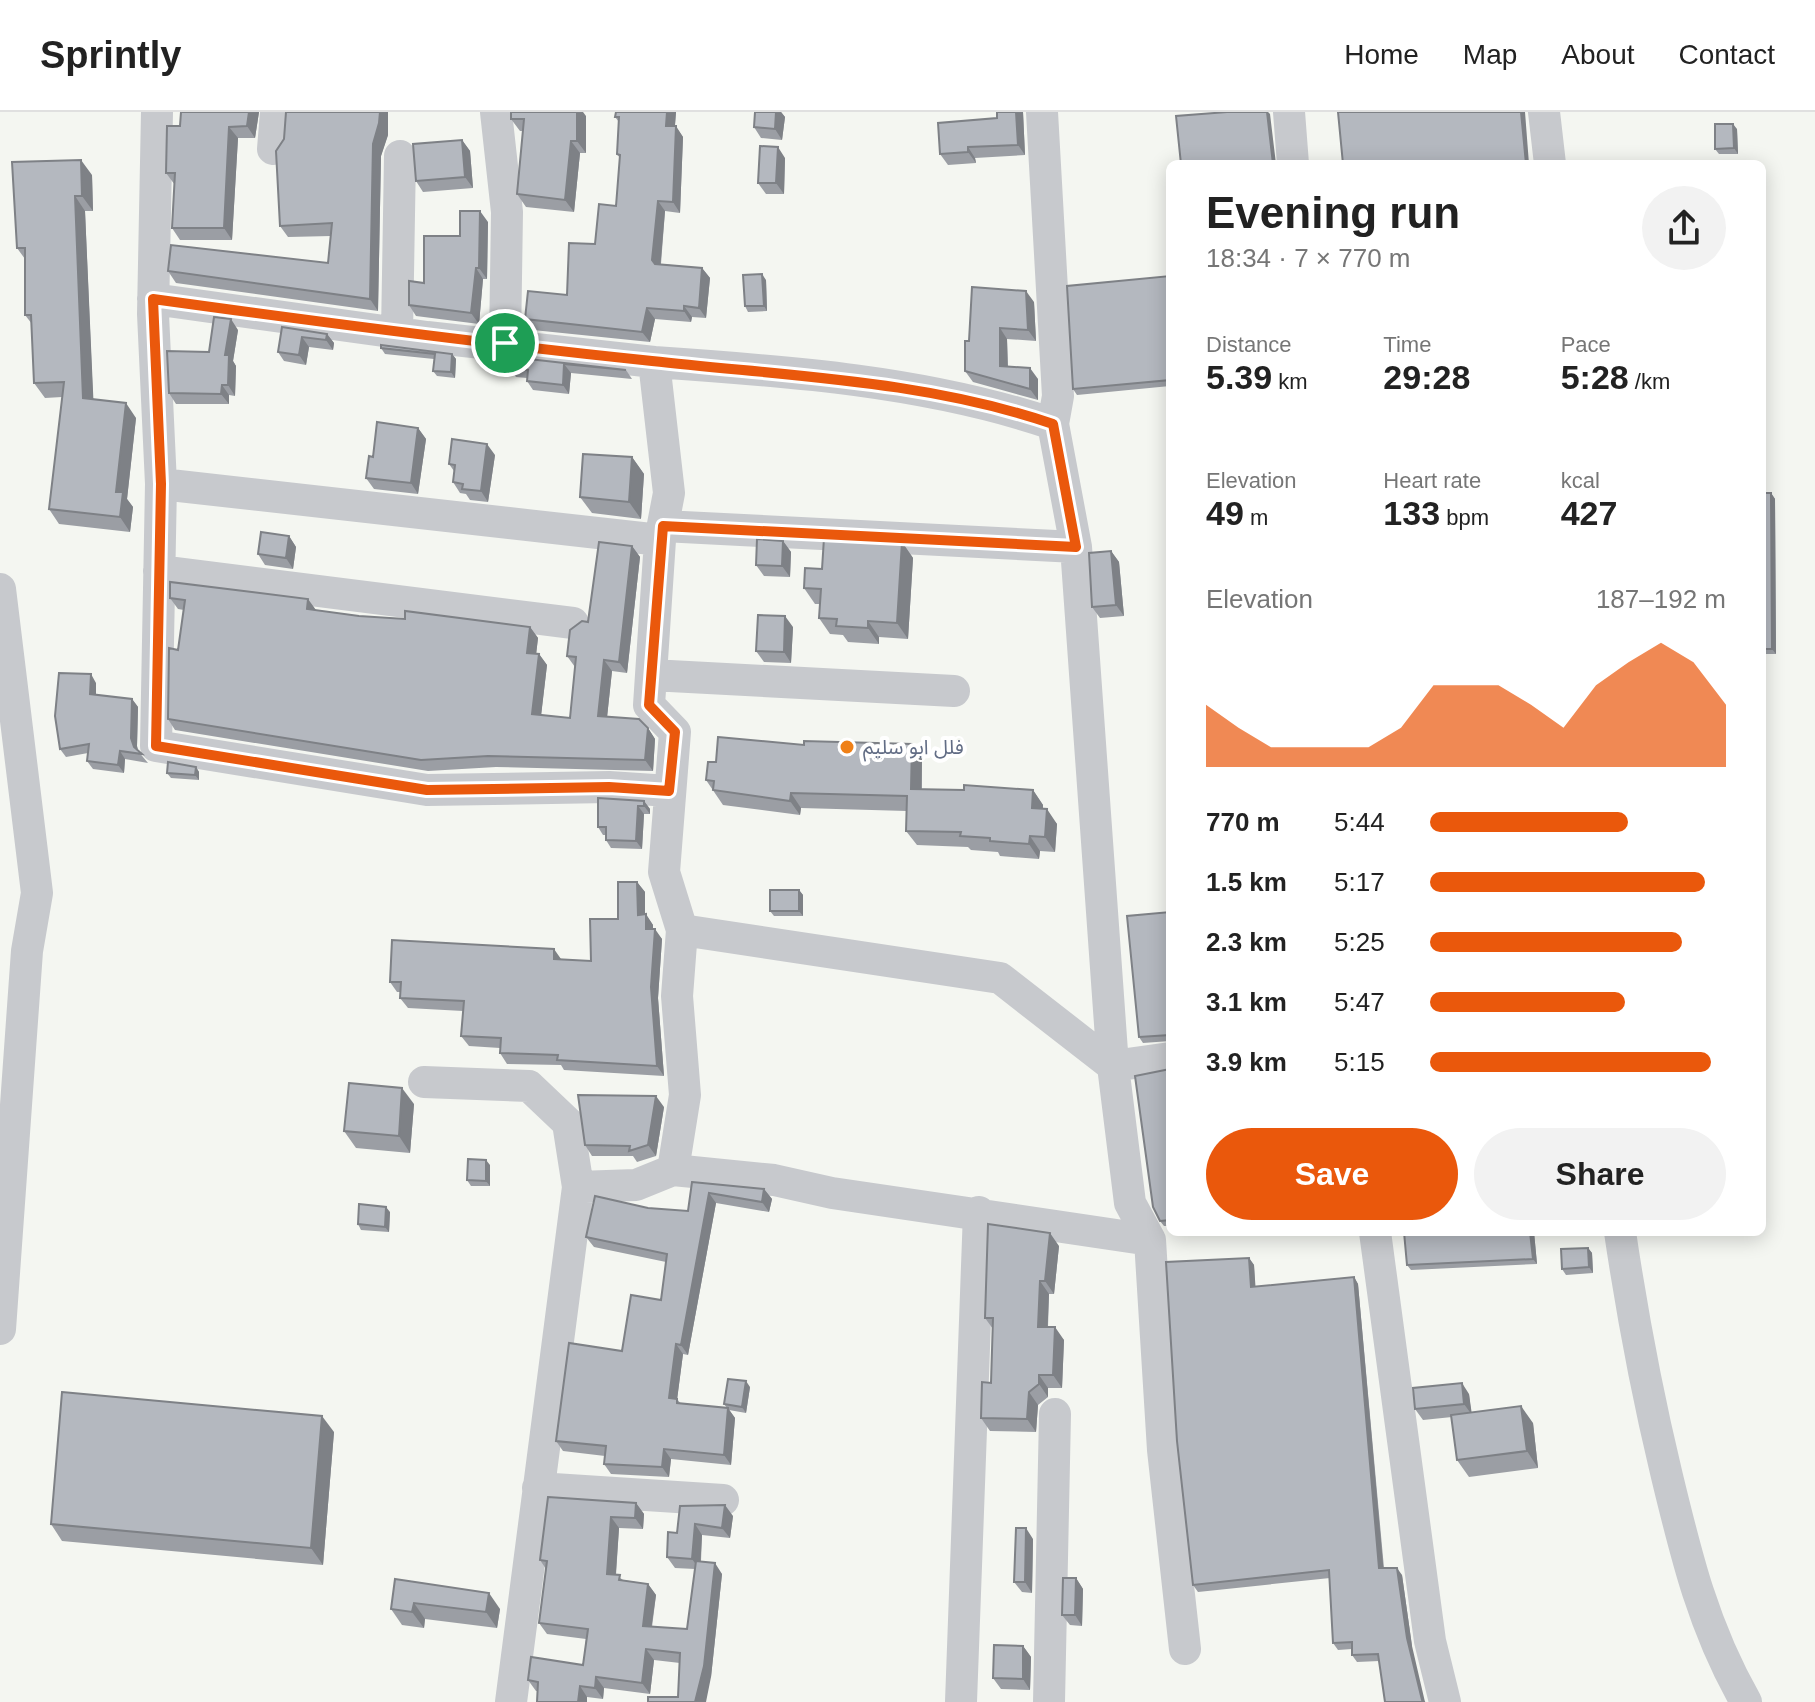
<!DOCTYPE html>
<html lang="en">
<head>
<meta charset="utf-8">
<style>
  body { margin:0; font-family:Arial,"Noto Sans Arabic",sans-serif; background:#f2f2f2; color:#222; height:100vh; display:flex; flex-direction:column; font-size:30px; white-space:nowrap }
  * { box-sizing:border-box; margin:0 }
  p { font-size:26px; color:#767676 }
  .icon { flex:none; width:44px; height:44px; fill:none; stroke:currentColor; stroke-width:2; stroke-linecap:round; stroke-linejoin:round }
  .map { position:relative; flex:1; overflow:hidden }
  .drawer { position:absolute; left:1166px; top:48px; width:600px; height:1076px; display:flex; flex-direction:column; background:#fff; border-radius:12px; box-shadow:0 4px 20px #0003 }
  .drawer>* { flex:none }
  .pin { position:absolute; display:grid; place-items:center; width:68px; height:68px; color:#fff; margin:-34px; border:4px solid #fff; border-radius:50%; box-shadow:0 2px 8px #0007 }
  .round { display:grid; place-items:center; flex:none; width:84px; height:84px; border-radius:42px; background:#f2f2f2 }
  .summary { display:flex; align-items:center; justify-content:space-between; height:136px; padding:0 40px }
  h1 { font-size:44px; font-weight:600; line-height:60px }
  .metrics { display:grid; grid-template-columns:repeat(3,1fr); gap:12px; height:136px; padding:8px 40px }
  .metrics div { display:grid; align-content:center }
  .metrics b { font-size:34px; font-weight:600 }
  .metrics small { font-size:22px; font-weight:400 }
  .metrics p { font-size:22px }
  .chart { height:224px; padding:16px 40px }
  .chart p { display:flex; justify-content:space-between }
  .chart svg { width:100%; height:144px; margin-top:8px; fill:#ea580c; opacity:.7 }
  .action { display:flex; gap:16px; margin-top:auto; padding:16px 40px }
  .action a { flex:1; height:92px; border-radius:48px; background:#ea580c; color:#fff; font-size:32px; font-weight:600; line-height:92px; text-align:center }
  .action a+a { background:#f2f2f2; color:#222 }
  ul { padding:0 40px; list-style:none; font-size:26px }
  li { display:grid; grid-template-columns:128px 96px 1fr; align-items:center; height:60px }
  li i { height:20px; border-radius:10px; background:#ea580c }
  header { display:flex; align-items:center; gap:48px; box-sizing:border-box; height:112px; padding:0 40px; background:#fff; border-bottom:2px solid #e0e0e0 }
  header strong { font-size:38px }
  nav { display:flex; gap:44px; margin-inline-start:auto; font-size:28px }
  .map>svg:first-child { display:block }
</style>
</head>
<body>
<header>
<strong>Sprintly</strong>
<nav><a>Home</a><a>Map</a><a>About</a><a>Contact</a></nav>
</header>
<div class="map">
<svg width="1815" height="1590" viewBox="0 0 1815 1590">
  <rect width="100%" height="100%" fill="#f4f6f1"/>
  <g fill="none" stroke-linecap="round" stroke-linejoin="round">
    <path stroke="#c7c9cd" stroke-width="32" d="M157 0 153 202 161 372 156 634 427 678 609 675 669 679
      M496 0 507 100 505 231
      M1042 0 1058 284 1053 312 1076 435 1113 954 1130 1091 1150 1128 1163 1338 1185 1537
      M1289 0 1293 52
      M1544 0 1550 52
      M273 37 276 0
      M153 187 427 225 654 250
      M397 221 400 44
      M161 372 660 428
      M663 414 1076 435
      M159 459 573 511
      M0 477 37 781 27 839 0 1217
      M651 563 954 579
      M682 818 1000 866 1113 954 1170 946
      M424 970 529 974 568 1011 578 1075 511 1590
      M673 1058 685 983 677 884 682 818 664 760 675 620 649 593 660 428 669 381 654 250C787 259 926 269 1053 312
      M578 1075 636 1073 673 1058 774 1068 832 1081 1150 1128
      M1375 1120 1430 1529 1445 1590
      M1620 1120C1632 1201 1647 1281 1666 1360 1686 1443 1703 1515 1746 1590
      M538 1376 723 1388
      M961 1590 979 1100
      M1049 1590 1055 1302"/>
  </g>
  <path fill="#9b9ea4" d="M181 0H259L255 26H238L232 128H180L172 116 175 73 166 61 180 14Z
    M616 0H676L675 14 683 25 680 101 665 99 661 152 702 156 710 166 706 206 692 205 691 210 655 207 650 230 533 218 525 207 567 183 616 94 620 46 617 42 619 10 615 5Z
    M755 0H781L785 5 782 28 761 26 754 15Z
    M1023 0 1025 43 975 46 976 51 948 53 940 42 997 6Z
    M586 4V41H580L574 100 526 95 517 82 523 19H520L511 7Z
    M1737 17 1738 42H1719L1715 37Z
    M388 23 381 44 378 199 176 171 168 159 328 151 331 124 288 125 280 114 284 27Z
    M462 28 470 39 473 76 423 80 416 69Z
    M785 46 784 82H766L758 71Z
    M92 63 93 99H85L93 287 136 306 127 387 133 395 130 420 59 412 49 397 62 285 45 286 34 271 32 212 25 203V147L17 136Z
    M488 110 487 167H483L479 212 416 204 409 193 424 171 460 124Z
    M1170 164V274L1077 283 1073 277Z
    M766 168 767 199 748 200 745 194Z
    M1034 190 1036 229 1007 227 1008 255 1038 267V288L973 270 965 259 969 229Z
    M282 215 327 222 334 231 333 238 309 235 306 253 284 249 278 240Z
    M238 218 233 249 236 254 235 284 229 283V292H176L169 281 209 240Z
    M381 236 452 242 456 247 455 266 437 264 433 259 434 247 385 242Z
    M511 245 626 258 632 267 571 261 569 282 533 278 527 269V266L516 265 510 256Z
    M418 316 426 327 418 382 374 377 366 366 373 345Z
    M495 343 488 390 470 388 466 382 460 381 453 370 454 359 449 352Z
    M632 345 644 362 641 407 592 401 580 385Z
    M1762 381H1771L1775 387 1776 542H1762Z
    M289 424 296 435 293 457 265 453 258 442Z
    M783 429 791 440 790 465 764 464 756 453Z
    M902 430 913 446 908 527 879 525V532L848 530 843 523 830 522 819 506 820 492H815L804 476 822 457Z
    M632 434 640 445 627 561 612 559 607 605 648 616 655 627 653 659 496 655 428 659 175 618 168 607 184 498 178 497 170 486 316 498 359 504 530 515 538 526 536 542H539L547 553 541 603 570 606 575 555 567 544Z
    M1111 439 1119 450 1124 504 1100 506 1092 495Z
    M793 515 791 551 764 550 756 539Z
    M96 571V583L132 587 138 595 137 634 138 639 148 651 125 647 124 661 93 657 87 649 88 641 66 645 60 637Z
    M912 632 922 647V677L1033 678 1043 693V697L1057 712 1055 740 1040 739 1039 747 1000 744 998 740 971 738 968 735 917 733 906 719 907 699 801 696 800 703 723 693 706 668 716 650 804 633Z
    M196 655 199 660V668L171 666 167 661Z
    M644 689 650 697V702H644L642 737 611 736 606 728V723H603L598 715Z
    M637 770 645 780V802L653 813V817L662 827 658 886 664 964 564 958 561 953 507 952 500 941V936L469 934 461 924 463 899 408 896 400 886 401 880H397L390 870 561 847 591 849 618 807Z
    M799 778 803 783V804H774L770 799Z
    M1170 800V929L1143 931 1139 925Z
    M1170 957V1114H1164L1160 1109Z
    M414 992 410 1041 356 1036 344 1019Z
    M664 995 656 1044 637 1050 633 1044H592L585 1033Z
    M490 1053V1074H471L467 1068Z
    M692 1070 764 1077 772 1087 769 1100 716 1091 688 1243 683 1242 677 1287 681 1292 727 1296 724 1292 750 1275 746 1301 729 1298 735 1306 731 1353 671 1347 669 1365 611 1362 604 1352 605 1344 563 1339 556 1329 661 1188 666 1150 594 1135 586 1125 648 1096 688 1099Z
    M390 1100 389 1120 361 1118 358 1112Z
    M1404 1120H1534L1537 1152 1411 1158 1407 1153Z
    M1059 1134 1054 1182H1049L1048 1215 1064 1228 1062 1276H1048V1285L1038 1293 1036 1320 990 1319 981 1306 991 1271 993 1217 985 1206Z
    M1588 1136 1592 1141 1593 1161 1566 1163 1562 1157Z
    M1249 1146 1254 1153 1255 1175 1354 1165 1358 1172 1384 1456 1402 1463 1412 1534 1379 1549 1357 1550 1352 1543V1537L1338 1538 1333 1531 1330 1466 1198 1480 1193 1473Z
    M1469 1282 1471 1300 1533 1311 1538 1356 1469 1365 1457 1348 1452 1305 1423 1308 1415 1297Z
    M334 1320 323 1453 62 1429 51 1412Z
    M548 1385 636 1391 644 1402 643 1417 619 1416 616 1463 623 1468 648 1472 656 1483 652 1515 687 1517 695 1457 675 1456 667 1445 677 1421 680 1394 733 1404 730 1426 702 1423 701 1449 722 1462 711 1565 678 1585 680 1551 654 1548 650 1582 604 1576 603 1587 587 1585V1590H537V1579H536L528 1568 583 1553 586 1527 547 1522 539 1511 546 1457 540 1448Z
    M1033 1427 1032 1481 1022 1480 1014 1470Z
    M1076 1466 1083 1477 1082 1514 1070 1513 1062 1503Z
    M395 1467 500 1497 497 1516 425 1507 424 1516 402 1513 391 1497Z
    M1023 1534 1031 1545 1030 1578 1001 1577 993 1566Z"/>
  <path fill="#7e8186" d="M249 0H259L255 26 247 14Z
    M380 0H388V23L381 44 378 199 370 187 373 32Z
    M577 0H583L586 4V41L577 29Z
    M667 0H676L674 24 666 14Z
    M776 0H781L785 5 782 28 775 17Z
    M1016 0H1023L1025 43 1018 33Z
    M1267 0H1268L1270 2 1276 52H1273Z
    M1521 0H1525L1529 52H1526Z
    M1733 12 1737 17 1738 42 1734 36Z
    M676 14 683 25 680 101 673 90Z
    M229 15 238 26 232 128 224 116Z
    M462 28 470 39 473 76 465 65Z
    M571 29 580 41 574 100 565 88Z
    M778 35 785 46 784 82 776 71Z
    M968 35 975 46 976 51 968 40Z
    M81 48 92 63 93 99 82 84Z
    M75 84 85 99 94 301 83 286Z
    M658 89 665 99 660 158 652 148Z
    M480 99 488 110 487 167 479 156Z
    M476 156 483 167 479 212 471 201Z
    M702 156 710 166 706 206 699 196Z
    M762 162 766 168 767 199 764 194Z
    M1026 179 1034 190 1036 229 1028 218Z
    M684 194 692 205 691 210 684 199Z
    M647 196 655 207 650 230 642 220Z
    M231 207 238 218 233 249 236 254 235 284 228 273 225 243Z
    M1000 216 1007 227 1008 265 1000 254Z
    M327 222 334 231 333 238 326 228Z
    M302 225 309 235 306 253 299 243Z
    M452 242 456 247 455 266 451 260Z
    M564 252 571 261 569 282 563 273Z
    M1030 256 1038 267V288L1030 277Z
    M222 273 229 283V292L221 282Z
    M126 291 136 306 127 387 133 395 130 420 120 405 116 380Z
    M418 316 426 327 418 382 411 371Z
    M487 332 495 343 488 390 481 379Z
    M632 345 644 362 641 407 629 390Z
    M1771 381 1775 387 1776 542 1772 537Z
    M289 424 296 435 293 457 286 446Z
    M783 429 791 440 790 465 782 454Z
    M902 430 913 446 908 527 897 511Z
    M632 434 640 445 627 561 619 550Z
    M1111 439 1119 450 1124 504 1116 493Z
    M308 487 316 498 307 497Z
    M785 504 793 515 791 551 784 540Z
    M868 509 879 525V532L868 516Z
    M530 515 538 526 535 552 527 541Z
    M539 542 547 553 540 613 532 602Z
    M604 548 612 559 606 615 598 604Z
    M91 562 96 571V590L90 582Z
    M132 587 138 595 137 634 139 643 134 635 131 626Z
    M648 616 655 627 653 659 645 648Z
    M912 632 922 647 921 691 911 677Z
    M120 639 125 647 124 661 118 653Z
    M196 655 199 660V668L195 663Z
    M1033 678 1043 693 1042 710 1032 696Z
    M791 681 801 696 800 703 790 689Z
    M644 689 650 697V702L644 694Z
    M638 694 644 702 642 737 636 729Z
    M1047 697 1057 712 1055 740 1045 725Z
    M1030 724 1040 739 1039 747 1029 732Z
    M637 770 645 780V813L638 803Z
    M799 778 803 783V804L799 799Z
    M646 802 653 813V827L646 817Z
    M655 817 662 827 658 886 664 964 657 954 651 875Z
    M554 837 561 847H554Z
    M402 976 414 992 410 1041 399 1024Z
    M656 984 664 995 656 1044 648 1033Z
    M486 1048 490 1053V1074L486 1069Z
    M764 1077 772 1087 769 1100 762 1090Z
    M709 1081 716 1091 688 1243 681 1233Z
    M386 1095 390 1100 389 1120 385 1115Z
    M1530 1120H1534L1537 1152 1533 1147Z
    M1050 1121 1059 1134 1054 1182 1045 1169Z
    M1588 1136 1592 1141 1593 1161 1589 1155Z
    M1249 1146 1254 1153 1256 1182 1251 1175Z
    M1354 1165 1358 1172 1384 1463 1379 1456Z
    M1040 1169 1049 1182 1047 1228 1038 1215Z
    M1055 1215 1064 1228 1062 1276 1053 1263Z
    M676 1232 683 1242 676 1296 669 1286Z
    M1039 1263 1048 1276V1285L1039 1272Z
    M746 1269 750 1275 746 1301 742 1295Z
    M1462 1271 1469 1282 1472 1303 1464 1292Z
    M1029 1280 1038 1293 1036 1320 1027 1307Z
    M1521 1294 1533 1311 1538 1356 1527 1339Z
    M728 1296 735 1306 731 1353 724 1343Z
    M322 1304 334 1320 323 1453 311 1436Z
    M664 1337 671 1347 669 1365 662 1355Z
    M636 1391 644 1402 643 1417 635 1406Z
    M725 1393 733 1404 730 1426 722 1416Z
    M611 1405 619 1416 615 1473 607 1462Z
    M695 1412 702 1423 700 1458 692 1447Z
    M1026 1416 1033 1427 1032 1481 1025 1470Z
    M715 1451 722 1462 711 1565 706 1590H695Z
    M1397 1456 1402 1463 1412 1534 1425 1590H1423L1422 1588 1407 1526Z
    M1076 1466 1083 1477 1082 1514 1075 1503Z
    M648 1472 656 1483 650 1525 643 1514Z
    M489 1481 500 1497 497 1516 486 1500Z
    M414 1491 425 1507 424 1516 412 1500Z
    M1023 1534 1031 1545 1030 1578 1023 1567Z
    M646 1537 654 1548 650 1582 642 1571Z
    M596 1565 604 1576 603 1587 595 1576Z
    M580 1574 587 1585V1590H578Z"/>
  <path fill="#b4b8bf" stroke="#7e8186" stroke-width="2" d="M181 0H249L247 14 229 15 224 116H172L175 61H166L167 14H180Z
    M286 0H380L379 11 373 32 370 187 168 159 171 133 328 151 332 111 280 114 276 39 284 27Z
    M511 0H577V29H571L565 88 517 82 524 7H511Z
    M616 0H667L666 14H676L673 90 658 89 652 148 655 152 702 156 699 196 684 194V199L647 196 642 220 525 207 528 179 567 183 569 131 595 132 599 92 616 94 620 43 617 42 619 5H615Z
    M755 0H776L775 17 754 15Z
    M997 0H1016L1018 33 968 35V40L940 42 938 11 997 6Z
    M1227 0H1267L1273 52H1181L1176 4Z
    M1338 0H1521L1526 52H1343Z
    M1715 12H1733L1734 36 1715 37Z
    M462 28 465 65 416 69 413 32Z
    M760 34 778 35 776 71H758Z
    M81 48 82 84H75L83 286 126 291 116 380H123L120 405 49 397 64 270 34 271 31 203H25V136H17L12 50Z
    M460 99H480L479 156H476L471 201 409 193V169L424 171V124H460Z
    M762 162 764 194H745L743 163Z
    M1170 164V268L1073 277 1067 174Z
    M972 175 1026 179 1028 218 1000 216V254L1030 256V277L965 259V229H969Z
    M214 205 231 207 225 243H229L228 273H222L221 282 169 281 167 239 209 240Z
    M282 215 327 222 326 228 302 225 299 243 278 240Z
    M381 233 452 242 451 260 433 259 435 242 381 236Z
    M511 245 626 258 564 252 563 273 527 269 528 258 510 256Z
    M377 310 418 316 411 371 366 366 369 344 373 345Z
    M452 327 487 332 481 379 462 377 463 372 453 370 455 353 449 352Z
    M583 342 632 345 629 390 580 385Z
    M1762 381H1771L1772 537H1762Z
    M261 420 289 424 286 446 258 442Z
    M824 426 902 430 897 511 868 509V516L836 514 837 507 819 506 821 477 804 476 805 456 822 457Z
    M757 427 783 429 782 454 756 453Z
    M599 430 632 434 619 550 604 548 598 604 639 607 648 616 645 648 488 644 421 648 168 607 169 536 178 538 185 488 170 486V470L308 487 307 497 359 504 405 507V499L530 515 527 541 539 542 532 602 570 606 576 545 567 544 570 518 582 509 588 510Z
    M1111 439 1116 493 1092 495 1089 441Z
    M758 503 785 504 784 540 756 539Z
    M59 561 91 562 90 582 132 587 131 626 134 635 142 642 120 639 118 653 87 649 89 632 60 637 55 604Z
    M718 625 804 633V629L912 632 911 677 964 678V673L1033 678 1032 696 1047 697 1045 725 1030 724 1029 732 990 729V726L960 724 961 720 906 719 907 684 791 681 790 689 713 678 714 669 706 668 708 650H716Z
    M168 650 196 655 195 663 167 661Z
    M598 686 644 689V694H638L636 729 606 728V715H598Z
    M618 770H637L638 803 646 802V817H655L651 875 657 954 557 948 558 943 500 941 501 926 461 924 464 889 400 886 401 870H390L392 828 554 837V847L591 849 590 807H618Z
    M770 778H799V799H770Z
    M1170 800V923L1139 925 1127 804Z
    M1170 957V1108L1160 1109 1153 1095 1135 964Z
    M349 971 402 976 399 1024 344 1019Z
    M578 983 656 984 648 1033 629 1039 630 1034 585 1033Z
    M468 1047 486 1048V1069L467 1068Z
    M692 1070 764 1077 762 1090 709 1081 681 1233 676 1232 669 1286 677 1287V1291L728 1296 724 1343 664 1337 662 1355 604 1352 606 1334 556 1329 569 1231 622 1239 631 1183 661 1188 667 1142 586 1125 595 1084 648 1096 688 1099Z
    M359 1092 386 1095 385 1115 358 1112Z
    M988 1112 1050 1121 1045 1169H1040L1038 1215H1055L1053 1263H1039V1272L1029 1280 1027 1307 981 1306 982 1270 991 1271 993 1206H985Z
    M1404 1120H1530L1533 1147 1407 1153Z
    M1588 1136 1589 1155 1562 1157 1561 1137Z
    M1249 1146 1251 1175 1354 1165 1379 1456H1397L1407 1526 1422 1588 1424 1590H1385L1378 1542 1352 1543V1530L1333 1531 1329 1458 1193 1473 1177 1329 1166 1150Z
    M728 1267 746 1269 742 1295 724 1292Z
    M1462 1271 1464 1292 1415 1297 1413 1276Z
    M62 1280 322 1304 311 1436 51 1412Z
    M1521 1294 1527 1339 1457 1348 1451 1303Z
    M548 1385 636 1391 635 1406 611 1405 607 1462 620 1463 619 1468 648 1472 643 1514 687 1517 696 1449 715 1451 704 1554 695 1590H648V1585H678L680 1541 646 1537 642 1571 596 1565 595 1576 580 1574 578 1590H537L538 1570 528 1568 531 1545 583 1553 588 1517 539 1511 547 1449 540 1448Z
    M725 1393 722 1416 695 1412 692 1447 667 1445 668 1420 677 1421 680 1394Z
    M1016 1416H1026L1025 1470H1014Z
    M1063 1466H1076L1075 1503H1062Z
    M395 1467 489 1481 486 1500 414 1491 412 1500 391 1497Z
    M994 1533 1023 1534V1567L993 1566Z"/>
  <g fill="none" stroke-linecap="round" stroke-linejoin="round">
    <defs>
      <path id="route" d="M153 187C319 210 485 232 652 249 786 264 924 268 1053 312L1076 435 663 414 649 593 675 620 669 679 609 675 427 678 156 634 161 372Z"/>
    </defs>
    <use href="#route" stroke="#fff" stroke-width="16"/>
    <use href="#route" stroke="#ea580c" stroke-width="10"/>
  </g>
  <circle fill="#ef8017" stroke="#fff" stroke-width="3" cx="847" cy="635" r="8"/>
  <g text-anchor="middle" stroke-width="8" stroke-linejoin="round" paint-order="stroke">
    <g font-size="20" fill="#626d85" stroke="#fff" text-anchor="start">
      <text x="863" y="642">فلل ابو سليم</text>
    </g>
  </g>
</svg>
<div class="pin" style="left:505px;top:231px;background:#1e9e55"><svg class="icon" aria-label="arrive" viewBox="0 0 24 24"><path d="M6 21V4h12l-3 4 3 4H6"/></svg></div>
<section class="drawer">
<div class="summary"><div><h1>Evening run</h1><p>18:34 · 7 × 770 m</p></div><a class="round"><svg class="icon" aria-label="share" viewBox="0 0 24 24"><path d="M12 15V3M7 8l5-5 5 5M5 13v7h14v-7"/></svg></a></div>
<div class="metrics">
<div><p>Distance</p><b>5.39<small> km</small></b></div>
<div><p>Time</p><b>29:28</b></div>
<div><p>Pace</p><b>5:28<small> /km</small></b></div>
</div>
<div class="metrics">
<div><p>Elevation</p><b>49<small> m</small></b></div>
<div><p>Heart rate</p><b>133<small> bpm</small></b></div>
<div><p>kcal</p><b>427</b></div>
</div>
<div class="chart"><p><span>Elevation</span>187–192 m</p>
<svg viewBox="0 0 160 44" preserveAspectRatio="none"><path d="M0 44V25L10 32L20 38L30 38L40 38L50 38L60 32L70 19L80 19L90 19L100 25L110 32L120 19L130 12L140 6L150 12L160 25V44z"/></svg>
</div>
<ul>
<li><b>770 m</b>5:44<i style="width:67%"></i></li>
<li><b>1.5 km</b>5:17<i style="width:93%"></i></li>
<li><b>2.3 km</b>5:25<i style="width:85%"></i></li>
<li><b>3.1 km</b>5:47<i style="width:66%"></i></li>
<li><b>3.9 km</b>5:15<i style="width:95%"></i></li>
</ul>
<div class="action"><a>Save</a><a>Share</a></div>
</section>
</div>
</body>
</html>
